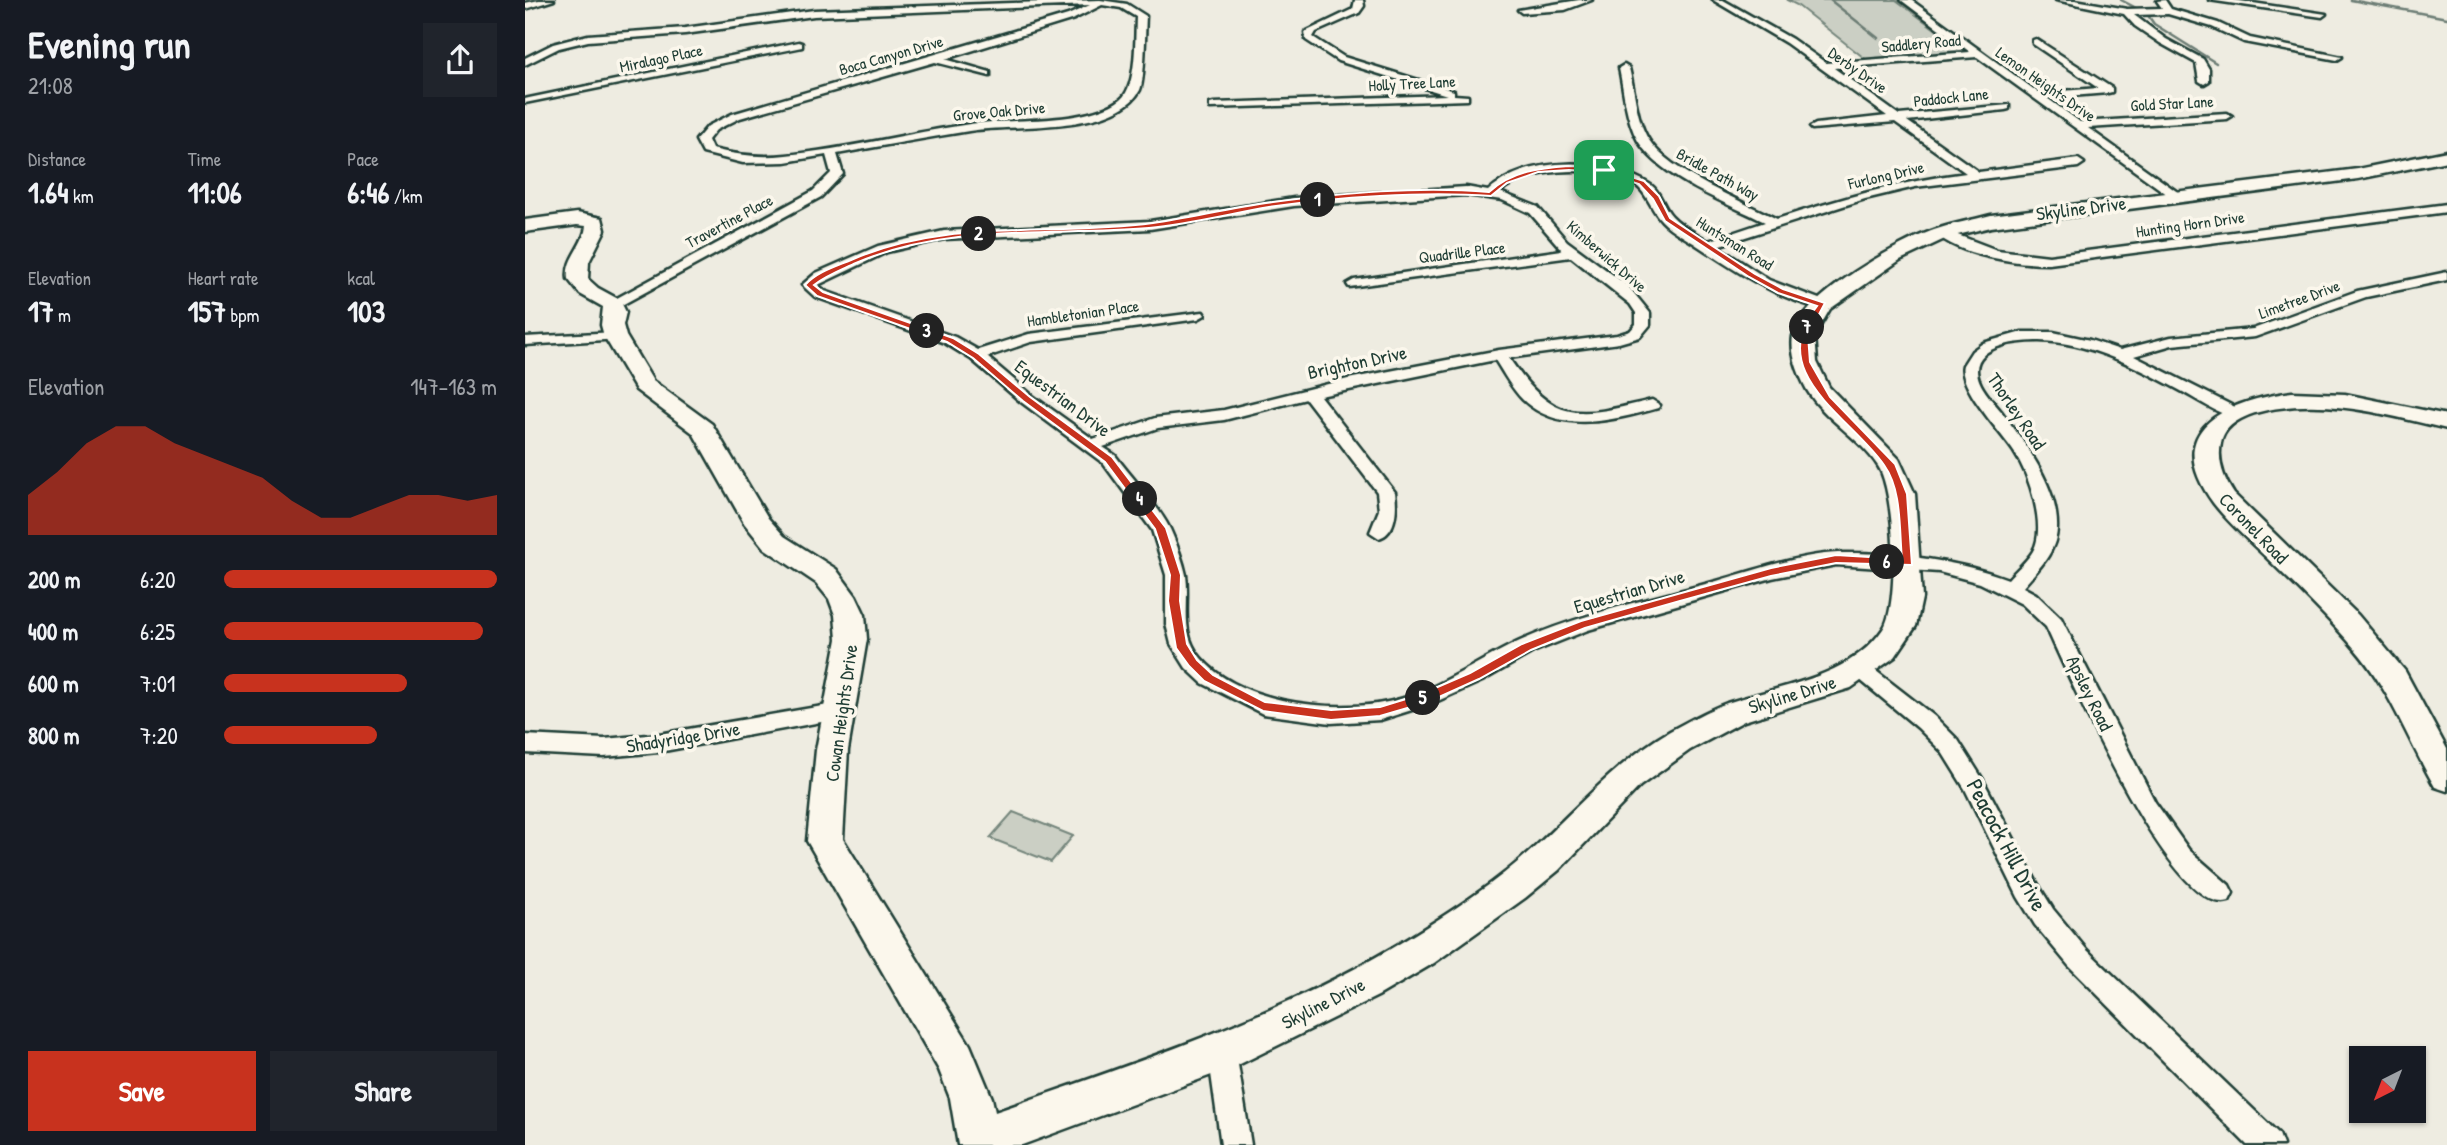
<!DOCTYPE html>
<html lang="en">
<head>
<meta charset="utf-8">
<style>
  body { margin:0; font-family:"Patrick Hand",sans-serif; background:#20242c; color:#f1f3f6; height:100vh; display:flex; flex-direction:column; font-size:26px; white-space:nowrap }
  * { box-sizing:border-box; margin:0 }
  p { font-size:23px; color:#9ea1a6 }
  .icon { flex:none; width:38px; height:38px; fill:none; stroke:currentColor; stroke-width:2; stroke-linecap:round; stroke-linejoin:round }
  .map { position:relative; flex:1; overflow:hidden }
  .sheet { display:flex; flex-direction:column; background:#171b24; width:525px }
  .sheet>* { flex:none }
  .needle { width:46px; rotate:222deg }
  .buttons { position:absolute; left:1824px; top:1046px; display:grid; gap:14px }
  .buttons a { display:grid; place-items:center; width:77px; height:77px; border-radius:0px; background:#171b24; box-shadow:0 2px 5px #0004; font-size:35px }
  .pin { position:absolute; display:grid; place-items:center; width:60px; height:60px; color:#fff; margin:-30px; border-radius:14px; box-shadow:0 4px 10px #0006 }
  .km { position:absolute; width:35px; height:35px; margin:-18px; border-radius:50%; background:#222; color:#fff; font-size:19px; line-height:35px; text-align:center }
  .round { display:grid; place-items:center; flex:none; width:74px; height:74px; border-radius:0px; background:#20242c }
  .summary { display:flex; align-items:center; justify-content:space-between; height:119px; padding:0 28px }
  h1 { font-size:38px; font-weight:700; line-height:52px }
  .figures { display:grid; grid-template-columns:repeat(3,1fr); gap:10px; height:119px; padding:7px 28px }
  .figures div { display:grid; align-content:center }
  .figures b { font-size:30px; font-weight:700 }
  .figures small { font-size:19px; font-weight:400 }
  .figures p { font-size:19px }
  .chart { height:196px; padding:14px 28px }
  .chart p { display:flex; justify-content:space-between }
  .chart svg { width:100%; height:126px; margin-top:7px; fill:#c8321e; opacity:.7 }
  .action { display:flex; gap:14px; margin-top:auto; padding:14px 28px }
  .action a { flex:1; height:80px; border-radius:0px; background:#c8321e; color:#fff; font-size:28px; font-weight:700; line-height:80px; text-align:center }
  .action a+a { background:#20242c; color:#f1f3f6 }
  ul { padding:0 28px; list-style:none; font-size:23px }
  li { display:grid; grid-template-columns:112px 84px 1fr; align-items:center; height:52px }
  li i { height:18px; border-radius:9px; background:#c8321e }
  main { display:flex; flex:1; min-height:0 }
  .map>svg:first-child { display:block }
</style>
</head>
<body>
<main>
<section class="sheet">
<div class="summary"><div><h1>Evening run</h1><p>21:08</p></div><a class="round"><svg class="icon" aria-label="share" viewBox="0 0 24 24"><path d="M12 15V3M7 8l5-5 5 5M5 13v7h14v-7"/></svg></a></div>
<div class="figures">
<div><p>Distance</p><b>1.64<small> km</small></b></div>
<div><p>Time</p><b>11:06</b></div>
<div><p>Pace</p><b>6:46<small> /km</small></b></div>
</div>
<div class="figures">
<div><p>Elevation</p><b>17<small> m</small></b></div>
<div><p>Heart rate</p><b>157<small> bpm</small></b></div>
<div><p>kcal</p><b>103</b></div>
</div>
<div class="chart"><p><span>Elevation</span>147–163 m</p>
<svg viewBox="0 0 160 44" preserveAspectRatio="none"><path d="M0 44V30L10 22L20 12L30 6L40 6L50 12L60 16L70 20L80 24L90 32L100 38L110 38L120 34L130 30L140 30L150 32L160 30V44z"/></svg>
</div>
<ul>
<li><b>200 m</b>6:20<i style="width:100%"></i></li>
<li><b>400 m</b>6:25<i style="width:95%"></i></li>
<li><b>600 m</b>7:01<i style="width:67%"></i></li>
<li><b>800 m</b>7:20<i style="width:56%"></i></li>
</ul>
<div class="action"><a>Save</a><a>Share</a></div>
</section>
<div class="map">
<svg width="1922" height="1145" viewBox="0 0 1922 1145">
  <rect width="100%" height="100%" fill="#eeece1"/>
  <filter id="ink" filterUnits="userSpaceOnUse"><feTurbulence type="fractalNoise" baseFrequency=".0143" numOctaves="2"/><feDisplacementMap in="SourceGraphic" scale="14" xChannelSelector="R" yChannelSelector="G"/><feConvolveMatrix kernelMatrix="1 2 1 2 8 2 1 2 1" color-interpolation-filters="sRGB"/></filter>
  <g filter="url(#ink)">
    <path fill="#cbcfc4" stroke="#75867c" stroke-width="2" d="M1262 0H1371L1441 52 1343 61 1272 5Z
      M488 812 548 836 526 862 465 838Z"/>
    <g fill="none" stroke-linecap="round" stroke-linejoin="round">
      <path stroke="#6c7d74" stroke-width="2.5" d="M1305 0 1353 38
        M1596 0 1617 11
        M1826 0 1922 18
        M1622 14 1629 24 1691 63"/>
      <defs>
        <path id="street" d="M14 0H29L0 9V3Z
          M575 0 602 4 621 16C620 30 620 80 615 90 591 134 487 124 444 131 400 138 356 146 312 154L318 174 296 197 93 307 88 308 81 304 288 191 306 173 301 155 260 162 218 163 178 153 171 140 183 126 207 114 543 15 565 5 289 16 160 34 63 41 34 48 0 65V58L28 44 63 35 160 28 289 10ZM577 5 596 8 611 17C610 37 612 86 596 99 563 125 487 118 445 124 383 133 322 149 261 155 235 158 212 155 187 149L183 140 191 130 215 118 410 62 465 76V72L420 59 549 19Z
          M830 0H838L839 6 834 13 791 32 788 37 819 57 929 91V95L943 96V100L685 108V104L689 103 922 95 813 61 781 40 780 32 828 9Z
          M1054 0H1067L1040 10 997 13 993 10Z
          M1188 0H1198L1267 39 1301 63 1445 52 1376 0H1386L1514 93 1573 88 1508 44V40L1511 39 1587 88V92L1583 93 1522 98 1555 122 1702 113 1707 116 1702 119 1563 128 1654 193V199L1650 200 1452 57 1309 68 1374 115 1484 105V109L1480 110 1382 121 1454 172 1553 159 1559 163 1553 167 1390 187 1340 199 1192 246 1244 280 1302 302 1304 305 1297 309C1251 298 1212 272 1173 246 1162 238 1146 231 1137 221 1122 205 1123 188 1099 179 1065 166 1002 168 975 192L1013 207 1042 241 1103 286 1125 313V325L1115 337 1094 343 984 358C1029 425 1053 418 1127 400L1135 405 1133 408C1090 420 1035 435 998 400 987 389 979 374 970 360L795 396 870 492C872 507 872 533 854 538L845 532 854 510 852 492 781 399 699 420 633 428 578 447 590 455C607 478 633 505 645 529 651 542 658 561 661 575 665 604 654 633 676 658 714 702 798 711 852 704 904 697 949 662 995 641 1058 613 1126 599 1192 581 1227 571 1277 554 1313 553 1366 552 1433 560 1483 579 1491 570 1502 561 1508 551 1522 527 1504 474 1489 452 1477 433 1432 387 1438 365L1447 351 1458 343 1497 332H1528L1565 340 1595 350 1646 337 1728 329 1832 291 1922 272V280L1841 297 1730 337 1647 345 1609 356 1716 410 1718 413 1710 418C1692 413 1674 401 1658 392 1614 368 1565 342 1514 341 1496 341 1452 344 1452 370 1452 385 1467 400 1476 411 1499 442 1534 488 1532 529 1531 553 1513 569 1498 587L1511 594 1536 618 1630 802 1664 850 1704 885 1708 893 1704 901C1648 920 1542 671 1521 627L1497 604 1455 583 1414 572 1311 565 1247 578 1063 630 1008 652 957 681 906 704 855 720 806 723 738 714 677 683 661 668 646 644 641 624V575L627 530 578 463 496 402 446 359 420 343 290 297 277 285 291 273 353 246 419 231 625 221 769 198 941 187 963 191C1002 155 1082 156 1126 185 1136 192 1138 207 1147 216 1156 226 1171 233 1183 241L1240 222C1202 203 1136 179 1113 141 1101 120 1099 92 1094 68L1099 65 1104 68C1110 91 1111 120 1124 140 1145 173 1217 201 1252 219 1315 199 1376 181 1441 173L1370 122 1287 129 1285 127 1291 124 1362 116 1261 43ZM941 195 977 200 1005 213 1037 250 829 280 822 284 824 287 1046 257 1105 304 1111 313V324L1105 331 1092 335 974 350 823 379 699 410 630 418 568 439 508 396 462 357 506 342 673 319 680 315 678 312 504 334 453 350 430 337 300 291 293 285 362 252 419 239 625 229 769 206Z
          M1531 0H1550L1602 9 1637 8 1632 1 1640 0 1646 9 1693 23 1725 38 1817 57 1812 60 1719 42 1687 27 1643 14 1609 15 1641 39 1678 59 1684 69V81L1679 84 1674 81 1671 63 1635 43 1610 26 1599 14Z
          M1684 0H1708L1801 14 1797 17Z
          M274 42 277 43V47L0 103V99L4 98Z
          M1922 204V212L1524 264C1492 264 1435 256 1410 233L1417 229 1472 250 1524 256Z
          M90 332 95 333 97 336 95 339 0 345V337Z
          M1335 661 1342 664 1409 716 1433 740 1457 778 1511 881 1528 909 1562 950 1754 1134 1758 1145H1722L1544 966 1510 925 1493 897 1440 789 1417 752 1393 728 1328 674 1324 669 1328 664Z
          M315 703 323 705 326 711 323 717 134 752 79 757 0 753V735L79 739 134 734Z
          M697 1039 707 1043 711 1052 726 1145H696L683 1052 687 1043Z"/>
        <path id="secondary" d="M1922 151V161L1833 179 1466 227 1424 237 1375 260 1305 309 1290 335 1292 362 1304 387 1374 459 1390 494 1397 598 1391 626 1370 657 1326 688 1219 721 1165 750 1115 786 1034 870 1000 898 909 963 853 996 711 1066 497 1145H433L425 1098 414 1070 282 841 291 750 312 639 310 615 304 599 291 583 239 548 219 523 168 433 111 390 79 336 76 325 78 307 55 294 43 279C40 258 59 246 61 226L52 225 0 232V220L52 213 77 218 80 230 64 262 63 279 73 288 95 300 101 312 98 325 101 336 128 381 187 424 243 518 259 536 311 569 331 596 340 615 342 639 323 750 318 839 445 1045 467 1098 470 1112C610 1063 754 1017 882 939 926 912 974 881 1012 845 1055 805 1093 761 1145 731 1163 721 1183 710 1202 703 1254 686 1325 678 1358 629 1375 605 1370 491 1353 466 1334 437 1299 419 1282 390 1274 375 1265 354 1268 336 1276 297 1375 241 1412 229 1429 223 1448 220 1466 215L1833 169Z
          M1767 392 1820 394 1922 415V429C1860 414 1794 395 1730 413 1715 418 1699 426 1696 443 1692 462 1699 479 1709 494L1833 615 1880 671 1922 749V791L1910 787C1883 741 1866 691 1830 649 1805 620 1777 592 1749 565 1729 545 1706 526 1689 504 1633 428 1703 401 1767 392Z"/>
      </defs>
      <use href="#street" stroke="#1f3d34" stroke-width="5"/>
      <use href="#secondary" stroke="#1f3d34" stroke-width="5"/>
      <use href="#street" fill="#fbf7ec" fill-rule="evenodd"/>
      <use href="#secondary" fill="#fbf7ec" fill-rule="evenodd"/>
    </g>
  </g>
  <path fill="#c8321e" stroke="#fff" stroke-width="2" fill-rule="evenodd" d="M1044 166 1079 168 1119 181 1134 196 1145 218 1230 274 1258 289 1300 303 1283 335 1285 362 1305 397 1370 464 1382 494 1387 565 1311 563 1246 576 1155 601 1060 628 1006 650 954 679 903 702 855 716 806 720 738 711 679 681 664 666 651 648 643 601 645 575 630 529 580 462 498 401 448 358 422 342 292 296 280 285C292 272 309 267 326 260 424 217 525 237 628 223 668 217 708 207 748 202 818 193 893 186 964 192 987 171 1015 168 1044 166ZM1044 170 1078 172 1114 184 1128 199 1140 221 1224 277 1253 293 1292 306C1238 373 1326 417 1359 465 1377 490 1374 529 1377 559L1311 555 1246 568 1056 621 997 644 945 673 894 695 855 707 806 710 740 702 688 675 672 660 662 644 655 601 656 575 641 528 587 457 505 397 454 354 428 338 298 292 289 285C302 275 316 270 331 263 423 223 526 236 624 228 664 224 704 214 744 207 811 197 899 191 966 196L982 183 1013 172Z"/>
  <g text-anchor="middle" stroke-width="7" stroke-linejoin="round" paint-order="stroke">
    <g font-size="16" fill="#1f3d34" stroke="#fbf7ec">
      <text transform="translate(1396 43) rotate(-5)" y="6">Saddlery Road</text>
      <text transform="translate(366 55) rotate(-16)" y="6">Boca Canyon Drive</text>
      <text transform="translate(136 58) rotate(-12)" y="6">Miralago Place</text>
      <text transform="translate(1333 70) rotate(35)" y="6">Derby Drive</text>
      <text transform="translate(887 83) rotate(-3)" y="6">Holly Tree Lane</text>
      <text transform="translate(1521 84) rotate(35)" y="6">Lemon Heights Drive</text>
      <text transform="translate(1426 97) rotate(-6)" y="6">Paddock Lane</text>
      <text transform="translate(1647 103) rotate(-3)" y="6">Gold Star Lane</text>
      <text transform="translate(474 111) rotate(-5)" y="6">Grove Oak Drive</text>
      <text transform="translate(1193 174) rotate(29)" y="6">Bridle Path Way</text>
      <text transform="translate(1361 175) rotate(-13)" y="6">Furlong Drive</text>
      <text transform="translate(204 221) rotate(-28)" y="6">Travertine Place</text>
      <text transform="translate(1665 224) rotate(-8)" y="6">Hunting Horn Drive</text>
      <text transform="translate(1210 243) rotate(32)" y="6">Huntsman Road</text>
      <text transform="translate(937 252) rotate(-7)" y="6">Quadrille Place</text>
      <text transform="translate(1082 256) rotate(41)" y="6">Kimberwick Drive</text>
      <text transform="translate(1774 299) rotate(-20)" y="6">Limetree Drive</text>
      <text transform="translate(558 313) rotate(-8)" y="6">Hambletonian Place</text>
    </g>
    <g font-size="19" fill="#1f3d34" stroke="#fbf7ec">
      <text transform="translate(1556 208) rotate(-7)" y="7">Skyline Drive</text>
      <text transform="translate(832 362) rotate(-12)" y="7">Brighton Drive</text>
      <text transform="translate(538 398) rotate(37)" y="7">Equestrian Drive</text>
      <text transform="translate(1492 411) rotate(56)" y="7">Thorley Road</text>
      <text transform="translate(1729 528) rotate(46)" y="7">Coronel Road</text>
      <text transform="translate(1104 591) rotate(-16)" y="7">Equestrian Drive</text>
      <text transform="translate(1565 693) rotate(64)" y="7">Apsley Road</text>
      <text transform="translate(1267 694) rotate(-17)" y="7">Skyline Drive</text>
      <text transform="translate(316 713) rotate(-82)" y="7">Cowan Heights Drive</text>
      <text transform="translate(158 737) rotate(-9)" y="7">Shadyridge Drive</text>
      <text transform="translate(798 1003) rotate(-27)" y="7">Skyline Drive</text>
    </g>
    <g font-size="23" fill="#1f3d34" stroke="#fbf7ec">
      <text transform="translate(1482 845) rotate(62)" y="8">Peacock Hill Drive</text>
    </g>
  </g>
</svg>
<div class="buttons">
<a><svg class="needle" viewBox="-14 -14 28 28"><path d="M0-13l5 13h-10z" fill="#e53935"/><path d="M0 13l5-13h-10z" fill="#9ea1a6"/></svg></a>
</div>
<div class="pin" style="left:1079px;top:170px;background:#1e9e55"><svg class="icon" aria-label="arrive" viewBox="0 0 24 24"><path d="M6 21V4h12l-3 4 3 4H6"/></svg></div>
<b class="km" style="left:793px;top:200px">1</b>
<b class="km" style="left:454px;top:234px">2</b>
<b class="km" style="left:402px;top:331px">3</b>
<b class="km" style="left:615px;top:499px">4</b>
<b class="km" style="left:898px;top:698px">5</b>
<b class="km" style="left:1362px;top:562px">6</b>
<b class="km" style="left:1282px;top:327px">7</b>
</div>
</main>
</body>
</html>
